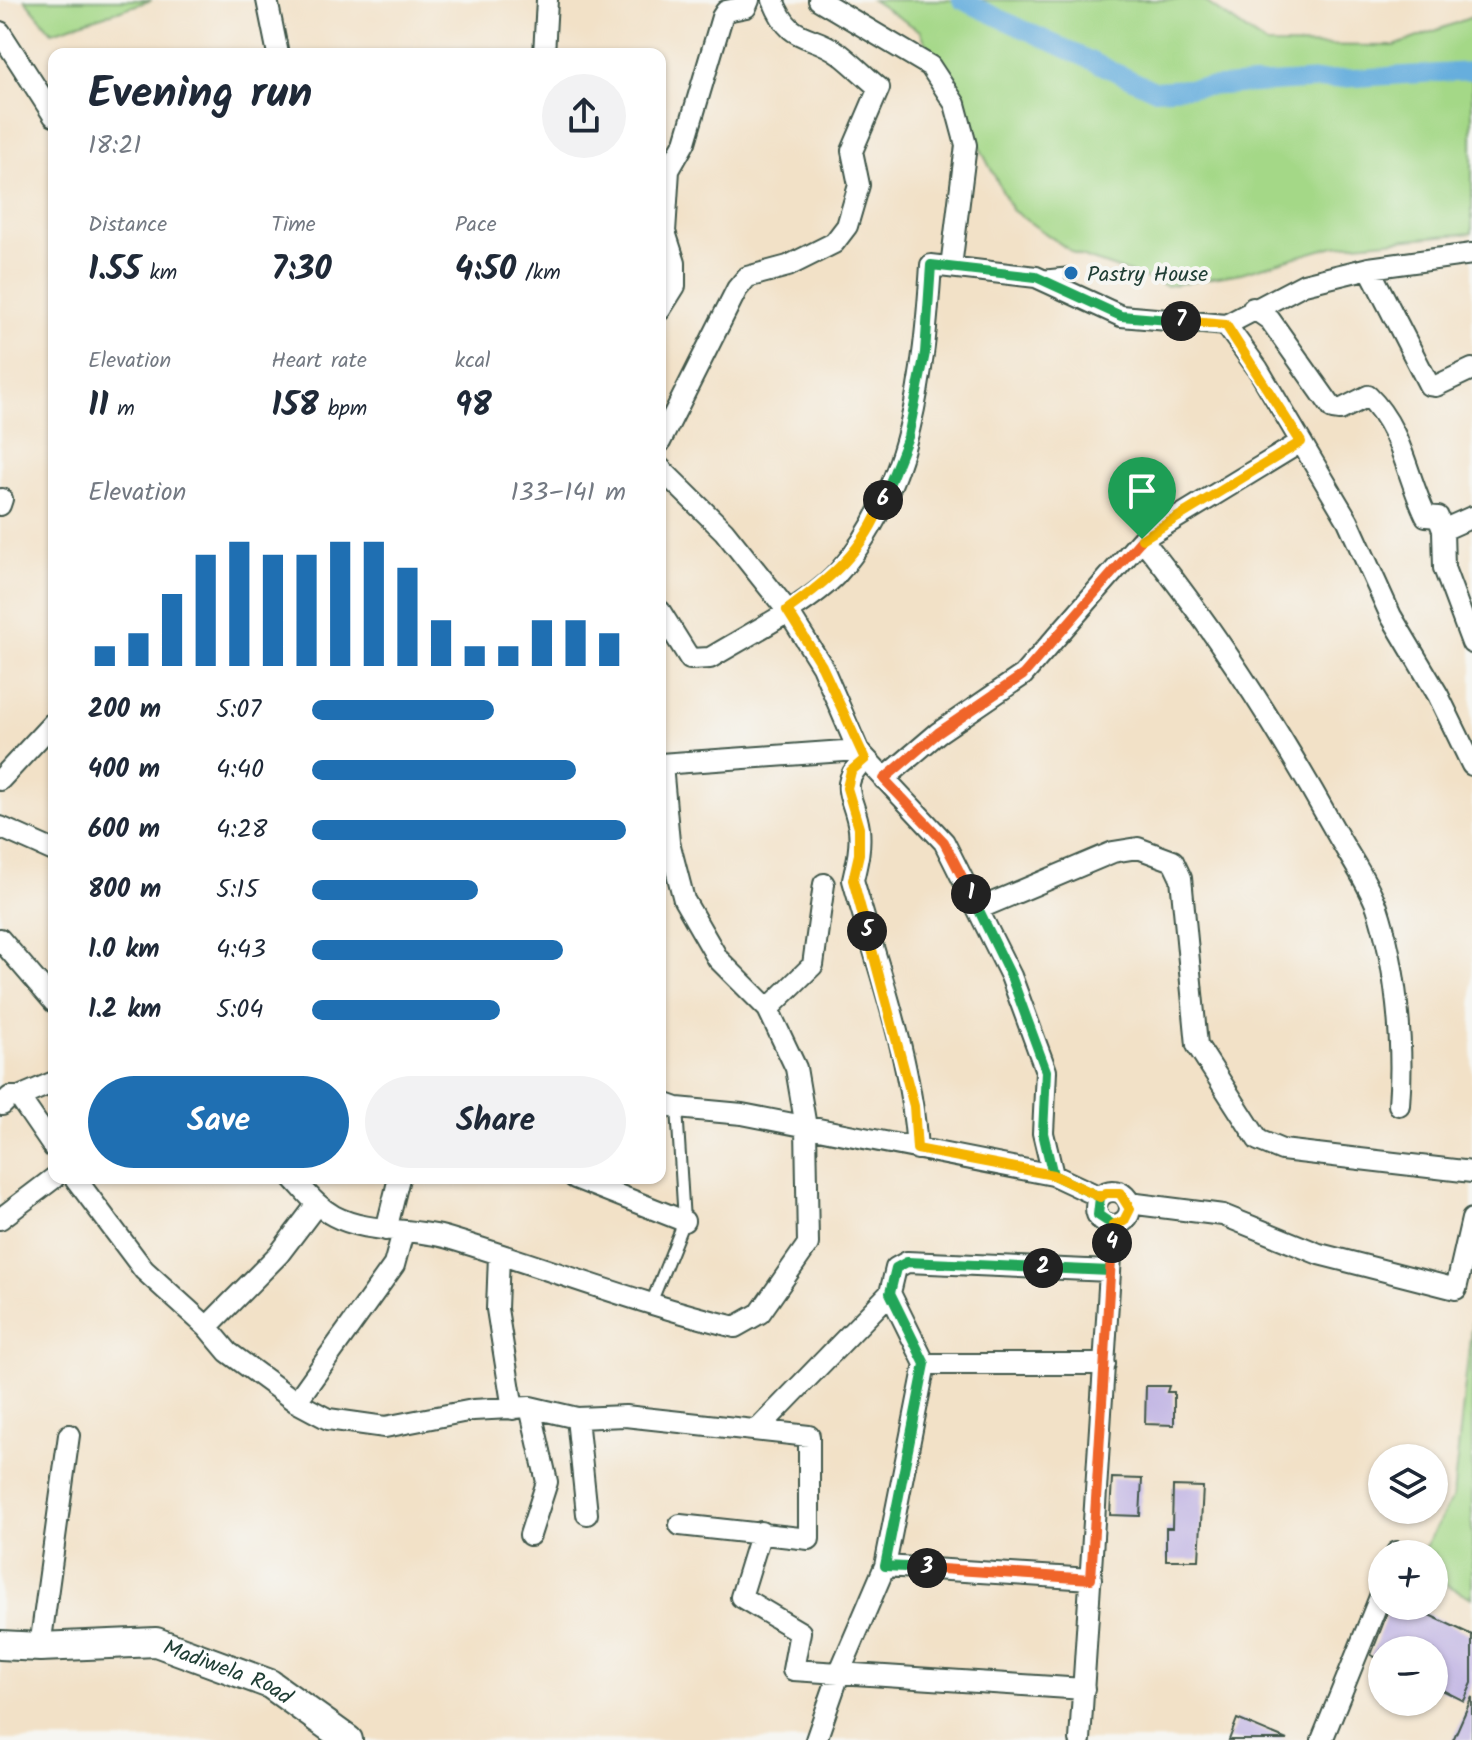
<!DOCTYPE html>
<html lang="en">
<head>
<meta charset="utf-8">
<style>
  body { margin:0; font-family:Kalam,sans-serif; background:#f2f2f3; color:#1f2937; height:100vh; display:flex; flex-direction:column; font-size:30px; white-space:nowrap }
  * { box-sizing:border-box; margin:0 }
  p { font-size:26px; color:#747a83 }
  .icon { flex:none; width:44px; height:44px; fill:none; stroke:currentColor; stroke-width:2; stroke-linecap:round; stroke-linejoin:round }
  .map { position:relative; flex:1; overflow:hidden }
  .details { position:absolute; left:48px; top:48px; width:618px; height:1136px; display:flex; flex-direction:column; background:#fff; border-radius:16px; box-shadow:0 2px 6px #0004 }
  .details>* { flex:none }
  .controls { position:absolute; left:1368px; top:1444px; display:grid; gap:16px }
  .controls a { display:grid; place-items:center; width:80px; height:80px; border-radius:50%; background:#fff; box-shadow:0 2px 6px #0004; font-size:40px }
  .pin { position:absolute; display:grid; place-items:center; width:68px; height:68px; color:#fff; margin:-82px -34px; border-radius:50% 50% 50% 0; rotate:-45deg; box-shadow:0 0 8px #0007 }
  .pin .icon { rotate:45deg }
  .km { position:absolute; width:40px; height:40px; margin:-20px; border-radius:50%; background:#222; color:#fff; font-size:22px; line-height:40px; text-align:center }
  .round { display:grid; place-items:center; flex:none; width:84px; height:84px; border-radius:42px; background:#f2f2f3 }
  .summary { display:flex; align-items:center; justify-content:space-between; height:136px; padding:0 40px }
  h1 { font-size:44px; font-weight:700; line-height:60px }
  .metrics { display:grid; grid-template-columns:repeat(3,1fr); gap:12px; height:136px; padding:8px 40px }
  .metrics div { display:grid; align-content:center }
  .metrics b { font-size:34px; font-weight:700 }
  .metrics small { font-size:22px; font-weight:400 }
  .metrics p { font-size:22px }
  .chart { height:224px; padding:16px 40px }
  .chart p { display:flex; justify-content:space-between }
  .chart svg { width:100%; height:144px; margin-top:8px; stroke:#1f6fb2; stroke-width:6 }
  .primary-button { display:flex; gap:16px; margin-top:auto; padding:16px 40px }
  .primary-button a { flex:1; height:92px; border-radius:48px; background:#1f6fb2; color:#fff; font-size:32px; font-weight:700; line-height:92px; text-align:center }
  .primary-button a+a { background:#f2f2f3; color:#1f2937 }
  ul { padding:0 40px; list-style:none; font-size:26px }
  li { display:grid; grid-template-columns:128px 96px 1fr; align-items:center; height:60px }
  li i { height:20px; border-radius:10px; background:#1f6fb2 }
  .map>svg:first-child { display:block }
</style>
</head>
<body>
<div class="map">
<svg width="1472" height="1740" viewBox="0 0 1472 1740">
  <rect width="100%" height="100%" fill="#f6f6f2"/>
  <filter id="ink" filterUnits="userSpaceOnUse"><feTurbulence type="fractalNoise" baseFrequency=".0125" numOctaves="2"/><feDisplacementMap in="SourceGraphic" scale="16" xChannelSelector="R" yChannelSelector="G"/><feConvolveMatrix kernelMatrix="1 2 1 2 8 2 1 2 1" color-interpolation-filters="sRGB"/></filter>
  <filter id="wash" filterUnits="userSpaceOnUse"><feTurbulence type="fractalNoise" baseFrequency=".006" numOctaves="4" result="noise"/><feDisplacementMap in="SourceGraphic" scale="32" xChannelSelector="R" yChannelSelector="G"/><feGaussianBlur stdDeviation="1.8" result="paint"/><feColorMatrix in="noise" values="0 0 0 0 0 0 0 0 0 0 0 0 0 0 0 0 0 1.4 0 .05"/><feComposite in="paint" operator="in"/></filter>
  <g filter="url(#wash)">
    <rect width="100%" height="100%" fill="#f2e1c7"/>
    <path fill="#a4d887" stroke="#628a5e" stroke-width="2" d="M25 0H152L52 32Z
      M872 0H1203L1267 45 1394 46 1472 17V233L1334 246 1241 273 1167 286 1075 254 1012 210 920 31Z
      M1472 1318V1598L1434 1578V1554H1421L1453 1497Z"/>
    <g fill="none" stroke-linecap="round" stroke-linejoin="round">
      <path stroke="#66aedd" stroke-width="18" d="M961 0 1154 90 1472 71"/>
    </g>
    <g id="blocks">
      <path fill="#c0b3e3" d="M1146 1386H1169L1167 1392H1174V1425L1145 1424Z
        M1112 1478 1142 1479 1140 1516 1110 1515Z
        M1173 1486 1203 1487 1199 1560H1166V1528H1172Z
        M1390 1606H1410L1472 1635V1683L1464 1701 1434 1686V1650H1382V1661L1371 1655Z
        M1472 1697V1740H1453Z
        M1237 1719 1287 1740H1229Z"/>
    </g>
  </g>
  <g filter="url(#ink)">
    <use href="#blocks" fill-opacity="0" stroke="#3f564a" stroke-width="2"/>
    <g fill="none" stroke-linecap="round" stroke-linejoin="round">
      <defs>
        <path id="service" d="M1041 276 1071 273
          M650 1306 684 1221 677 1108"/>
        <path id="minor" d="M267 0 278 54
          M819 0 930 66 955 104 966 145 951 267
          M0 32 54 116
          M544 54 547 0
          M1369 268 1429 385 1436 386 1472 369
          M1253 308 1270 320 1333 409 1340 410 1368 396C1402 429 1406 475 1426 516L1438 517 1443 530 1444 568 1472 643
          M660 310 675 286V263L665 232 669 170 685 142 722 17 726 11 746 7 749 0
          M1226 325 1304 284 1369 268 1472 254
          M660 442 737 289 747 277 788 266 834 243 847 226 859 185 852 151 879 88C866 77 853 64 840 54 809 31 791 46 773 0
          M660 468 724 531 787 610 822 666 858 750 944 842 1011 976 1046 1071 1043 1133 1053 1175 1100 1197
          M0 505 2 499
          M1443 530 1472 517
          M1142 539 1301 442
          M660 611 690 659 710 658C746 636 809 604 837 574 912 490 924 372 931 265L1036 277 1121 316 1226 325 1258 369 1348 521 1391 616 1438 695 1472 765
          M865 759C835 786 855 797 859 829 861 847 857 863 853 880 878 968 911 1057 917 1149
          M660 764 858 750
          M884 779 938 733 1023 675 1142 539C1214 628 1278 728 1333 827 1347 853 1367 880 1377 907 1396 964 1404 1044 1399 1105
          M0 780 54 722
          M0 827 54 851
          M978 909 1113 852 1138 848 1173 861 1181 878 1197 1045 1258 1140 1282 1150 1472 1172
          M0 939 54 1002
          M768 1009 813 965 824 884
          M19 1097 54 1082
          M0 1102 2 1105 10 1097H19L54 1148
          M660 1102 677 1108 742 1114 1053 1175
          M75 1178 144 1270 207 1327 228 1352 296 1402 328 1419 385 1427 473 1410 530 1407 577 1418 625 1416 809 1436V1539L680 1525
          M293 1178C306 1192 317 1207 334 1216 368 1234 411 1227 448 1238 545 1267 636 1303 735 1327L760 1313 808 1244 806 1127 796 1068 768 1009 718 959 684 900 669 842 662 765
          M575 1178 684 1221
          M1096 1208a17 17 0 1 1 34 0a17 17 0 1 1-34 0Z
          M1129 1203 1223 1215 1319 1254 1456 1289 1472 1219
          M0 1219 54 1178
          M386 1230 399 1178
          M499 1255 497 1309 513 1409
          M207 1327 279 1254 317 1204
          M925 1364H1105
          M296 1402 394 1265 403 1232
          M577 1418 587 1514
          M758 1429 890 1293
          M761 1532 741 1597 800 1632 793 1670 1084 1689
          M530 1535 547 1482 530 1407
          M1397 1554V1552
          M885 1566 1091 1579
          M40 1647 69 1435
          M816 1740 840 1671 885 1566 925 1364 890 1293 896 1268 907 1262 1110 1271
          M1080 1740 1113 1225
          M1322 1740 1382 1592"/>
        <g id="secondary">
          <path id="s1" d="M0 1645 40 1647 156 1642 270 1684 348 1740"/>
        </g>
      </defs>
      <use href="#service" stroke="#3f564a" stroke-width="14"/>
      <use href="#minor" stroke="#3f564a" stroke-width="24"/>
      <use href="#secondary" stroke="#3f564a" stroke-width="32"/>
      <use href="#service" stroke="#fff" stroke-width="10"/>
      <use href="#minor" stroke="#fff" stroke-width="20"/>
      <use href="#secondary" stroke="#fff" stroke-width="28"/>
    </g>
  </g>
  <g fill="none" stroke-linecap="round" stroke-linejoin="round" filter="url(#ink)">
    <defs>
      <path id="split-1" d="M971 894 944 842 884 779 938 733 1023 675 1142 539"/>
      <path id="split-2" d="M971 894 1011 976 1046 1071 1043 1133 1053 1175 1100 1197 1098 1215 1113 1225 1110 1271 1043 1268"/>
      <path id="split-3" d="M927 1568 885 1566 925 1364 890 1293 896 1268 907 1262 1043 1268"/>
      <path id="split-4" d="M927 1568 1091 1579 1112 1243"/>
      <path id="split-5" d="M867 931 914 1106 917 1149 1053 1175 1100 1197 1106 1193H1120L1130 1209 1124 1221 1113 1225 1112 1243"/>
      <path id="split-6" d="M867 931 853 880 859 854V828L847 788 851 771 865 759 822 666 787 610C830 579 864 551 883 500"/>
      <path id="split-7" d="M883 500 908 437 925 353 931 265 1036 277 1121 316 1181 321"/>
      <path id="split-8" d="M1142 539 1301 442 1226 325 1181 321"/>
    </defs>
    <use href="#split-1" stroke="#fff" stroke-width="16"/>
    <use href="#split-2" stroke="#fff" stroke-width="16"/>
    <use href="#split-3" stroke="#fff" stroke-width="16"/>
    <use href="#split-4" stroke="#fff" stroke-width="16"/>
    <use href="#split-5" stroke="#fff" stroke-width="16"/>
    <use href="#split-6" stroke="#fff" stroke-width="16"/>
    <use href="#split-7" stroke="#fff" stroke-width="16"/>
    <use href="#split-8" stroke="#fff" stroke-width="16"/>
    <use href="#split-1" stroke="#f0652b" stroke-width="10"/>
    <use href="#split-2" stroke="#22a559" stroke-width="10"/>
    <use href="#split-3" stroke="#22a559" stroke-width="10"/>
    <use href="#split-4" stroke="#f0652b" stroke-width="10"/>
    <use href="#split-5" stroke="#f5b400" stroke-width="10"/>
    <use href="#split-6" stroke="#f5b400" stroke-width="10"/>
    <use href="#split-7" stroke="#22a559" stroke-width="10"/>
    <use href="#split-8" stroke="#f5b400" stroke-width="10"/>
  </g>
  <circle fill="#1f6fb2" stroke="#f6f6f2" stroke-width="3" cx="1071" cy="273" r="8"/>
  <g text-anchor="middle" stroke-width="8" stroke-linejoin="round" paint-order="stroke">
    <g font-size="22" fill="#1f3d34" stroke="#f6f6f2" text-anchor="start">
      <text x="1087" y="281">Pastry House</text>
    </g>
    <g font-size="22" fill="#1f3d34" stroke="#f6f6f2">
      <text dy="8" stroke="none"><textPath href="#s1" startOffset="234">Madiwela Road</textPath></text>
    </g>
  </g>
</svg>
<div class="controls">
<a><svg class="icon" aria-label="layers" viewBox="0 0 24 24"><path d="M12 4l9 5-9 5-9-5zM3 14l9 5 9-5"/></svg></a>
<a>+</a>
<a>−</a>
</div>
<div class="pin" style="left:1142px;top:539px;background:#1e9e55"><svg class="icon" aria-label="arrive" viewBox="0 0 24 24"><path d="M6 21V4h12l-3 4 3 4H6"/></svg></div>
<b class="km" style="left:971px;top:894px">1</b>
<b class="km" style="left:1043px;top:1268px">2</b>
<b class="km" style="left:927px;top:1568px">3</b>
<b class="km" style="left:1112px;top:1243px">4</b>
<b class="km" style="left:867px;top:931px">5</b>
<b class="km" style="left:883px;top:500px">6</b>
<b class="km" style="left:1181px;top:321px">7</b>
<section class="details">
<div class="summary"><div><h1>Evening run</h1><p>18:21</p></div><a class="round"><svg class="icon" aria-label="share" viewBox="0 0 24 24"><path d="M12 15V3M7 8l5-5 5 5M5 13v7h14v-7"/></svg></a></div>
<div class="metrics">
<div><p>Distance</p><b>1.55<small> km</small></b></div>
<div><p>Time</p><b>7:30</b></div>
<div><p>Pace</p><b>4:50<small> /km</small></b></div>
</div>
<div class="metrics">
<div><p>Elevation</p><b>11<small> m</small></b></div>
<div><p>Heart rate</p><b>158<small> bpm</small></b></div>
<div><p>kcal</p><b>98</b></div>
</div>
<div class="chart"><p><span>Elevation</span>133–141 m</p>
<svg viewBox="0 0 160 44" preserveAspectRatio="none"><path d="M5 44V38M15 44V34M25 44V22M35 44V10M45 44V6M55 44V10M65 44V10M75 44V6M85 44V6M95 44V14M105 44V30M115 44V38M125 44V38M135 44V30M145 44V30M155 44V34"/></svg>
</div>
<ul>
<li><b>200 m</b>5:07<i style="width:58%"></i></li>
<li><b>400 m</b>4:40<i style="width:84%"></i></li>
<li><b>600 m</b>4:28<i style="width:100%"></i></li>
<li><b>800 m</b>5:15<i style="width:53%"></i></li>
<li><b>1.0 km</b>4:43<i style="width:80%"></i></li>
<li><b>1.2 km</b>5:04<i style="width:60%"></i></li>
</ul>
<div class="primary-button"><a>Save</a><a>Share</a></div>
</section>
</div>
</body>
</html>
